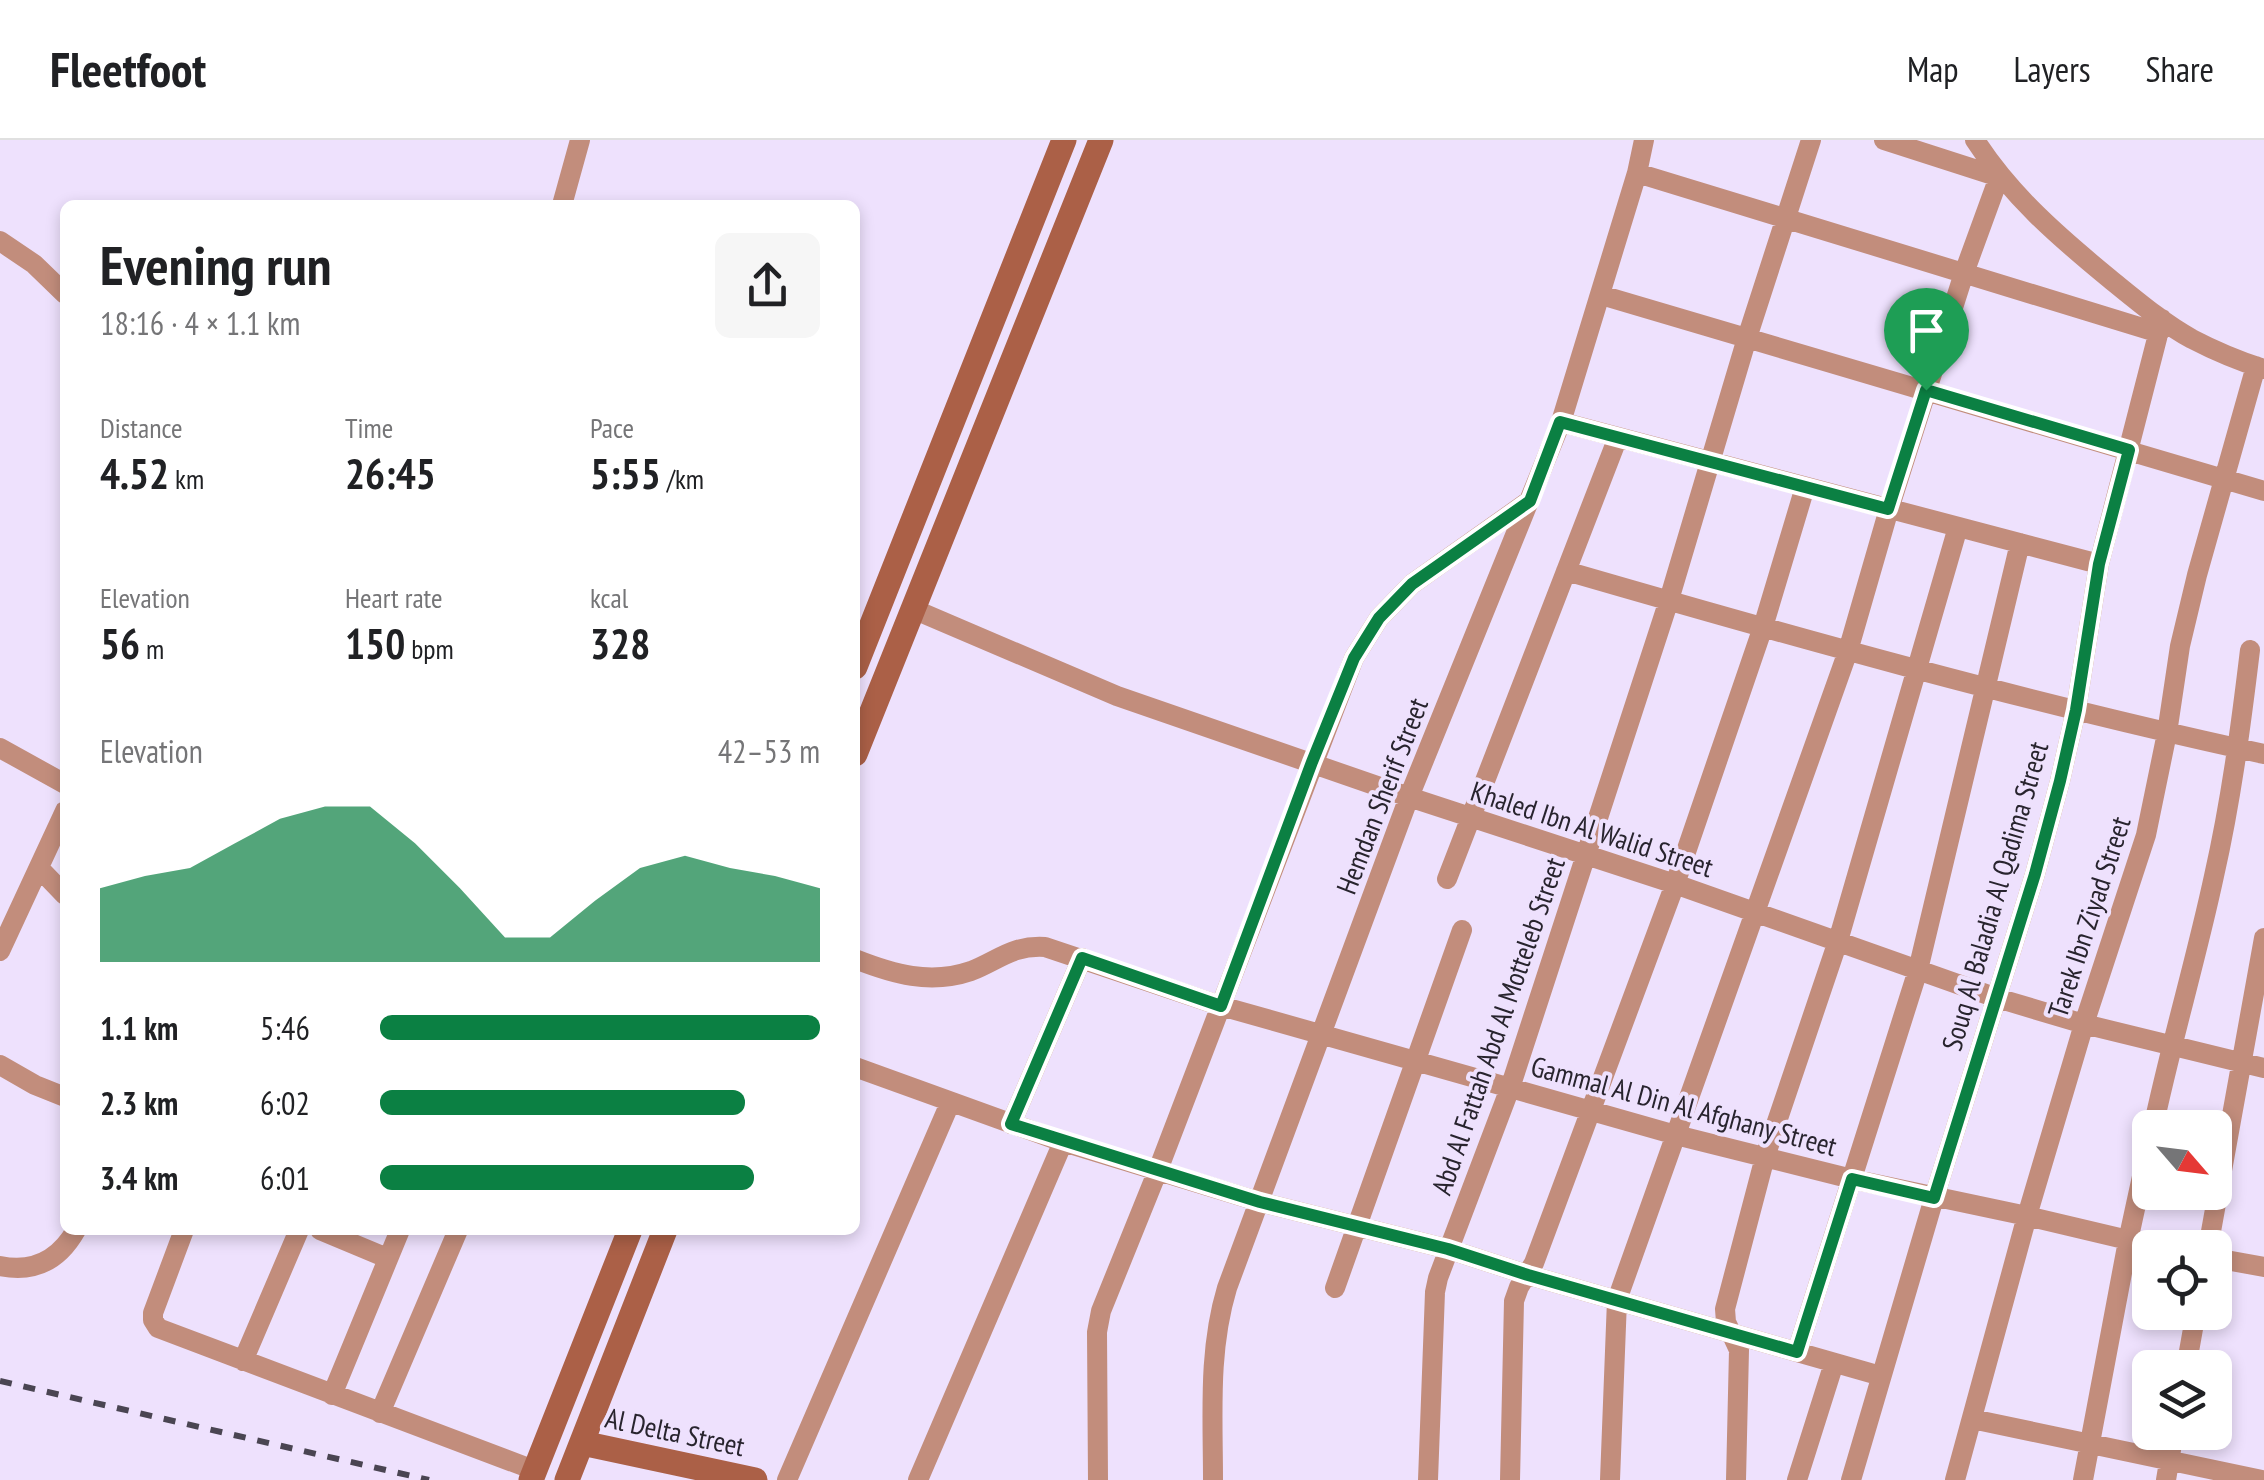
<!DOCTYPE html>
<html lang="en">
<head>
<meta charset="utf-8">
<style>
  body { margin:0; font-family:"PT Sans Narrow",sans-serif; background:#f6f6f6; color:#202124; height:100vh; display:flex; flex-direction:column; font-size:38px; white-space:nowrap }
  * { box-sizing:border-box; margin:0 }
  p { font-size:32px; color:#757577 }
  .icon { flex:none; width:55px; height:55px; fill:none; stroke:currentColor; stroke-width:2; stroke-linecap:round; stroke-linejoin:round }
  .map { position:relative; flex:1; overflow:hidden }
  .details { position:absolute; left:60px; top:60px; width:800px; height:1035px; display:flex; flex-direction:column; background:#fff; border-radius:15px; box-shadow:0 5px 15px #0003 }
  .details>* { flex:none }
  .needle { width:65px; rotate:118deg }
  .controls { position:absolute; left:2132px; top:970px; display:grid; gap:20px }
  .controls a { display:grid; place-items:center; width:100px; height:100px; border-radius:15px; background:#fff; box-shadow:0 5px 15px #0003; font-size:50px }
  .pin { position:absolute; display:grid; place-items:center; width:85px; height:85px; color:#fff; margin:-102px -42px; border-radius:50% 50% 50% 0; rotate:-45deg; box-shadow:0 0 10px #0007 }
  .pin .icon { rotate:45deg }
  .round { display:grid; place-items:center; flex:none; width:105px; height:105px; border-radius:15px; background:#f6f6f6 }
  .summary { display:flex; align-items:center; justify-content:space-between; height:170px; padding:0 40px }
  h1 { font-size:55px; font-weight:800; line-height:75px }
  .stats { display:grid; grid-template-columns:repeat(3,1fr); gap:15px; height:170px; padding:10px 40px }
  .stats div { display:grid; align-content:center }
  .stats b { font-size:42px; font-weight:800 }
  .stats small { font-size:28px; font-weight:400 }
  .stats p { font-size:28px }
  .chart { height:280px; padding:20px 40px }
  .chart p { display:flex; justify-content:space-between }
  .chart svg { width:100%; height:180px; margin-top:10px; fill:#0b8043; opacity:.7 }
  ul { padding:0 40px; list-style:none; font-size:32px }
  li { display:grid; grid-template-columns:160px 120px 1fr; align-items:center; height:75px }
  li i { height:25px; border-radius:12px; background:#0b8043 }
  header { display:flex; align-items:center; gap:60px; box-sizing:border-box; height:140px; padding:0 50px; background:#fff; border-bottom:2px solid #e0e0e0 }
  header strong { font-size:48px }
  nav { display:flex; gap:55px; margin-inline-start:auto; font-size:35px }
  .map>svg:first-child { display:block }
</style>
</head>
<body>
<header>
<strong>Fleetfoot</strong>
<nav><a>Map</a><a>Layers</a><a>Share</a></nav>
</header>
<div class="map">
<svg width="2264" height="1340" viewBox="0 0 2264 1340">
  <rect width="100%" height="100%" fill="#eee1fd"/>
  <g fill="none" stroke-linecap="round" stroke-linejoin="round">
    <path stroke="#c28d7c" stroke-width="20" d="M1975 0C2010 55 2060 98 2110 139 2136 160 2163 183 2192 199 2215 211 2239 221 2264 229
      M1637 33 2159 193
      M562 65 580 0
      M0 101 34 124 65 154
      M1601 155 2264 351
      M1561 282 2099 424
      M1566 431C1797 498 2029 563 2264 614
      M913 469 1117 556 1409 657 1675 744 1997 858 2084 884 2264 928
      M0 608 65 644
      M39 728 65 755
      M1447 739 1618 297
      M0 811 65 671
      M855 819C893 834 930 845 971 831 999 820 1012 805 1045 807L1221 866 1676 995 1852 1039 2027 1076 2162 1108
      M0 925 35 945 65 957
      M855 927 1063 1002 1260 1062 1448 1109 1528 1135 1881 1236
      M1011 984 1082 818
      M2153 988C2171 903 2196 820 2214 736 2231 661 2241 585 2250 510
      M184 1090 153 1173V1180L158 1188 534 1330
      M320 1090 387 1118
      M2208 1108 2264 798
      M2215 1118 2264 1127
      M0 1126C34 1133 59 1120 76 1090
      M1335 1148 1462 790
      M1797 1212 1918 830 2020 403
      M243 1221 299 1090
      M2186 1228 2196 1172
      M332 1255 400 1090
      M380 1273 458 1090
      M1972 1279 2262 1340
      M787 1340 950 963
      M918 1340 1063 1002
      M1098 1340 1097 1192 1101 1171 1158 1030 1354 518 1379 478 1412 444 1529 361
      M1213 1340C1213 1275 1208 1211 1227 1148L1409 657 1561 282 1637 33 1644 0
      M1428 1340 1435 1152 1438 1138 1510 948 1669 460 1747 198 1811 0
      M1510 1340 1514 1161 1519 1147 1534 1123 1675 744 1763 487 1805 347
      M1610 1340 1617 1160 1848 511 1889 369 1964 133 1999 37 1884 0
      M1736 1340 1739 1210 1726 1182 1725 1169 1765 1017 1838 801 1958 387
      M1797 1340 1834 1223
      M1851 1340 1934 1058 2035 734 2060 641 2076 570 2099 424 2162 179
      M1955 1340 2027 1076 2084 884 2146 695 2167 593 2180 506 2197 435 2256 226
      M2083 1340 2128 1101 2150 1000
      M2166 1340 2174 1292"/>
    <path stroke="#ab6047" stroke-width="25" d="M855 527 1064 0
      M855 614 1101 0
      M582 1303 755 1340
      M531 1340 630 1090
      M567 1340 665 1090"/>
    <path stroke="#4a4552" stroke-width="6" stroke-dasharray="12 12" stroke-linecap="butt" d="M0 1241 429 1340"/>
  </g>
  <g fill="none" stroke-linecap="round" stroke-linejoin="round">
    <defs>
      <path id="route" d="M1926 250 2129 310 2099 424 2076 570 2060 641 2035 734 1934 1058 1852 1039 1797 1212 1528 1135 1448 1109 1260 1062 1011 984 1082 818 1221 866 1312 622 1354 518 1379 478 1412 444 1530 361 1560 282 1888 369Z"/>
    </defs>
    <use href="#route" stroke="#fff" stroke-width="20"/>
    <use href="#route" stroke="#0b8043" stroke-width="12"/>
  </g>
  <g text-anchor="middle" stroke-width="8" stroke-linejoin="round" paint-order="stroke">
    <g font-size="28" fill="#28242e" stroke="#eee1fd">
      <text transform="translate(1382 656) rotate(-69)" y="10">Hemdan Sherif Street</text>
      <text transform="translate(1592 689) rotate(18)" y="10">Khaled Ibn Al Walid Street</text>
      <text transform="translate(1995 756) rotate(-74)" y="10">Souq Al Baladia Al Qadima Street</text>
      <text transform="translate(2089 777) rotate(-72)" y="10">Tarek Ibn Ziyad Street</text>
      <text transform="translate(1498 886) rotate(-71)" y="10">Abd Al Fattah Abd Al Motteleb Street</text>
      <text transform="translate(1684 966) rotate(15)" y="10">Gammal Al Din Al Afghany Street</text>
      <text transform="translate(675 1292) rotate(12)" y="10">Al Delta Street</text>
    </g>
  </g>
</svg>
<div class="controls">
<a><svg class="needle" viewBox="-14 -14 28 28"><path d="M0-13l5 13h-10z" fill="#e53935"/><path d="M0 13l5-13h-10z" fill="#757577"/></svg></a>
<a><svg class="icon" aria-label="locate" viewBox="0 0 24 24"><circle cx="12" cy="12" r="6"/><path d="M12 2v4M12 18v4M2 12h4M18 12h4"/></svg></a>
<a><svg class="icon" aria-label="layers" viewBox="0 0 24 24"><path d="M12 4l9 5-9 5-9-5zM3 14l9 5 9-5"/></svg></a>
</div>
<div class="pin" style="left:1926px;top:250px;background:#1e9e55"><svg class="icon" aria-label="arrive" viewBox="0 0 24 24"><path d="M6 21V4h12l-3 4 3 4H6"/></svg></div>
<section class="details">
<div class="summary"><div><h1>Evening run</h1><p>18:16 · 4 × 1.1 km</p></div><a class="round"><svg class="icon" aria-label="share" viewBox="0 0 24 24"><path d="M12 15V3M7 8l5-5 5 5M5 13v7h14v-7"/></svg></a></div>
<div class="stats">
<div><p>Distance</p><b>4.52<small> km</small></b></div>
<div><p>Time</p><b>26:45</b></div>
<div><p>Pace</p><b>5:55<small> /km</small></b></div>
</div>
<div class="stats">
<div><p>Elevation</p><b>56<small> m</small></b></div>
<div><p>Heart rate</p><b>150<small> bpm</small></b></div>
<div><p>kcal</p><b>328</b></div>
</div>
<div class="chart"><p><span>Elevation</span>42–53 m</p>
<svg viewBox="0 0 160 44" preserveAspectRatio="none"><path d="M0 44V26L10 23L20 21L30 15L40 9L50 6L60 6L70 15L80 26L90 38L100 38L110 29L120 21L130 18L140 21L150 23L160 26V44z"/></svg>
</div>
<ul>
<li><b>1.1 km</b>5:46<i style="width:100%"></i></li>
<li><b>2.3 km</b>6:02<i style="width:83%"></i></li>
<li><b>3.4 km</b>6:01<i style="width:85%"></i></li>
</ul>
</section>
</div>
</body>
</html>
